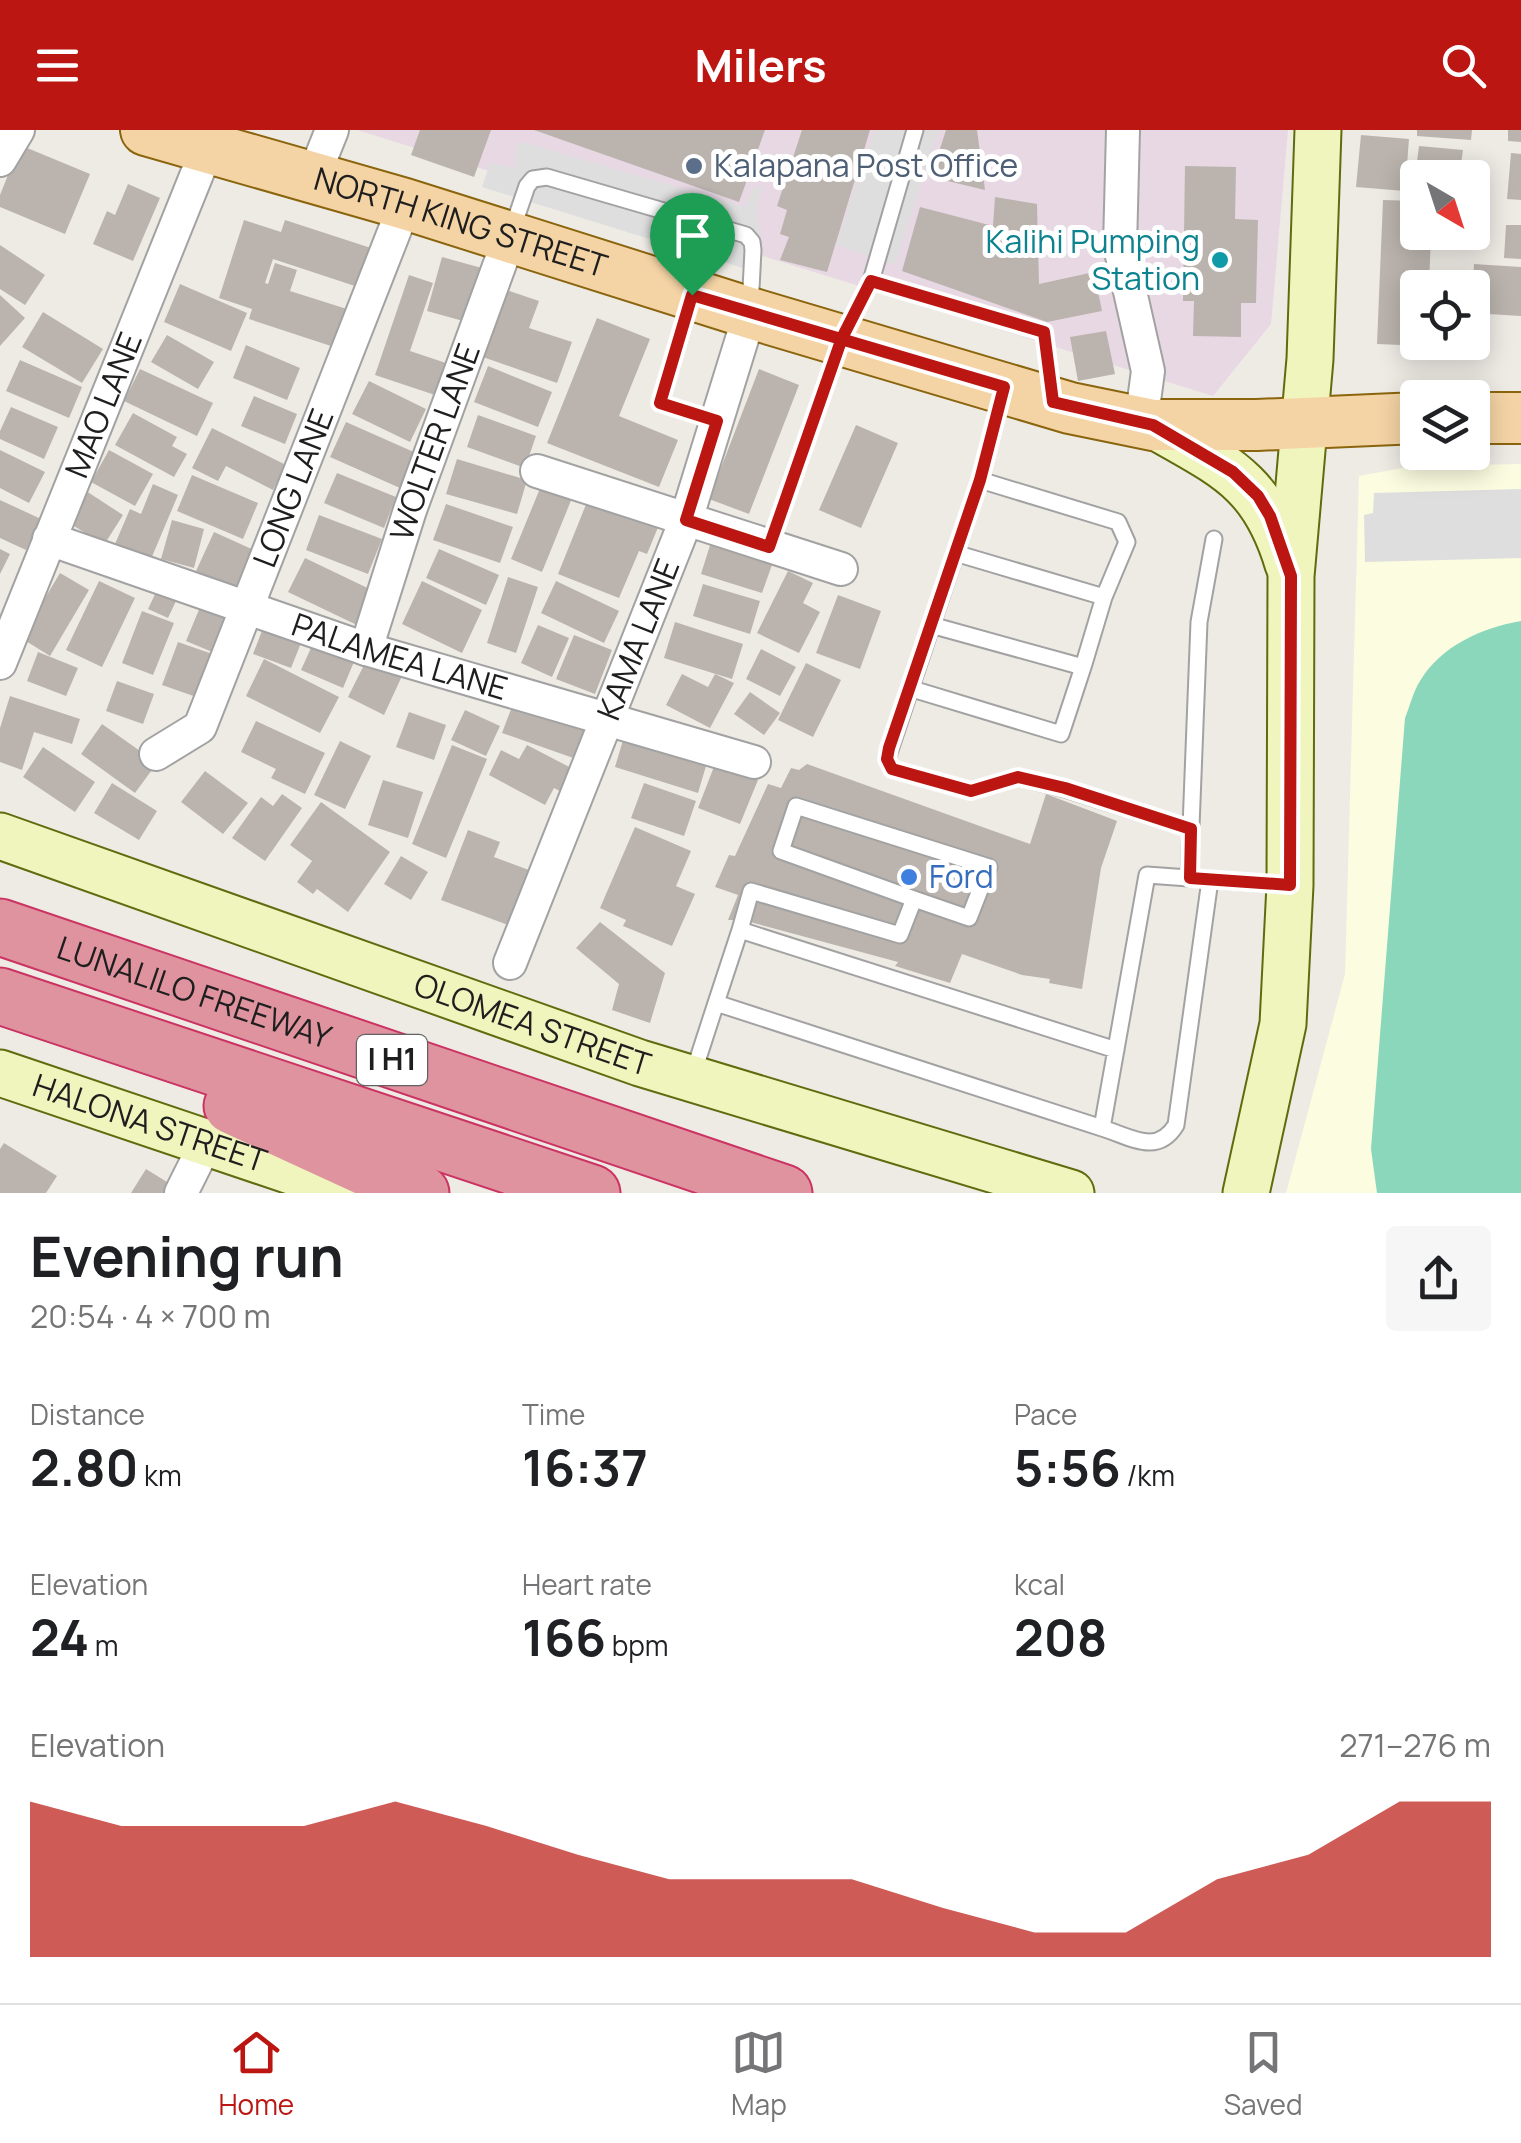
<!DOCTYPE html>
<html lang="en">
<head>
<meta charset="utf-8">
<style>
  body { margin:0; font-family:Manrope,sans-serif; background:#f6f6f6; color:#202124; height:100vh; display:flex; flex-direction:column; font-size:38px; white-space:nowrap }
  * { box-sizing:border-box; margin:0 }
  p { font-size:32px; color:#757577 }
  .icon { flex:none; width:55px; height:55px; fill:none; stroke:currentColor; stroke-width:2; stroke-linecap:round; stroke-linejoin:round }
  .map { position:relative; height:1063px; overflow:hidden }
  .drawer { display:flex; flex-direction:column; background:#fff; flex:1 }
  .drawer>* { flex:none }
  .needle { width:65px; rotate:141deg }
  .tools { position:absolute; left:1400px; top:30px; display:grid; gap:20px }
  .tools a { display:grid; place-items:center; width:90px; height:90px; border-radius:10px; background:#fff; box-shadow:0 5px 25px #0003; font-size:50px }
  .pin { position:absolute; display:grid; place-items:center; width:85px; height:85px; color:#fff; margin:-102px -42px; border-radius:50% 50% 50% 0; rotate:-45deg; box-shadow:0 0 10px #0007 }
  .pin .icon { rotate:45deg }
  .round { display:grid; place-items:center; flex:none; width:105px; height:105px; border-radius:10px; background:#f6f6f6 }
  .head { display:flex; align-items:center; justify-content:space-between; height:170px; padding:0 30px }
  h1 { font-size:55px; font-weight:700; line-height:75px }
  .figures { display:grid; grid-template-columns:repeat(3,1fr); gap:15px; height:170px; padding:10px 30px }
  .figures div { display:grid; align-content:center }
  .figures b { font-size:50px; font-weight:700 }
  .figures small { font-size:28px; font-weight:400 }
  .figures p { font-size:28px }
  .chart { height:280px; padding:20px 30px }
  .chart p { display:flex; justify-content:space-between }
  .chart svg { width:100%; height:180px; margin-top:10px; fill:#bb1611; opacity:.7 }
  header { display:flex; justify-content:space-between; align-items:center; height:130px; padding:0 30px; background:#bb1611; color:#fff; font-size:45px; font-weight:700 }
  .tabs { display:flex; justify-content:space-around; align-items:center; height:140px; border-top:2px solid #e0e0e0; background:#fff; font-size:28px; color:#757577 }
  .tabs a { display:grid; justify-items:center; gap:5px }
  .tabs .active { color:#bb1611 }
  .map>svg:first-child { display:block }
</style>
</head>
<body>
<header><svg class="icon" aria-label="menu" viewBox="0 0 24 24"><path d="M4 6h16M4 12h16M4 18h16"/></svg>Milers<svg class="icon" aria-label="search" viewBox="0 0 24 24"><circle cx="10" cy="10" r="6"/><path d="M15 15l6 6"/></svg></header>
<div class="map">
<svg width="1521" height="1063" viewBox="0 0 1521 1063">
  <rect width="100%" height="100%" fill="#eeebe5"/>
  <path fill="#e7d8e3" d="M357 0H1288L1271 194 1213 266Z"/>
  <path fill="#fbfce0" d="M1521 334V1063H1286L1345 844 1359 346 1413 336Z"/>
  <path fill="#8ad7bb" d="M1521 491V1063H1377L1371 1019 1405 588C1410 576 1413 562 1420 551 1442 515 1482 498 1521 491Z"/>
  <path fill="#dedede" d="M875 0H939L895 134 836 115Z
    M522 12 745 77 753 59 762 56 757 82 762 118 746 139 482 57 490 33 515 38 516 16Z
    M1521 359V428L1365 432 1364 385 1373 383 1374 363Z"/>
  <path fill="#bbb4ae" d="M420 0H491L474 47 411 25Z
    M534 0H765L739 72Z
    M802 0H870L827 142 780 130 789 107 780 104 787 80 777 76Z
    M946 0H977L985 60 931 47Z
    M1417 0H1472L1471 10 1417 6Z
    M1508 0H1521V12L1508 11Z
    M1361 5 1409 9 1405 61 1356 57Z
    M20 15 90 44 65 104 0 77V65Z
    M1419 16 1463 20 1459 48H1418V64L1413 63Z
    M1511 23 1521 24V70L1507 69Z
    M1185 36 1236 37 1235 89 1258 90 1256 173H1241V207L1193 206 1194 171H1183Z
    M128 54 160 68 133 131 93 114 107 81 115 85Z
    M995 67 1037 74 1039 154 1094 142 1102 181 1047 192 902 141 920 77 993 96Z
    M1383 70 1418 71V102H1431L1429 158H1418V212H1426V216L1377 214Z
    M244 90 281 102 285 90 374 119 361 158 273 129 265 153 268 154 275 133 297 140 290 161 350 180 337 218 249 189 252 179 219 168Z
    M1506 95H1521V129L1504 128Z
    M0 115 45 145 25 175 0 159Z
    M442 127 489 140 474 194 427 181Z
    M1474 134 1521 137V186L1472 183Z
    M409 145 433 153 410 221 452 235 441 267 375 245Z
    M180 154 247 183 231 221 164 192Z
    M501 158 539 171 529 198 572 212 557 253 477 225Z
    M0 165 25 188 0 216Z
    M43 182 103 219 82 253 22 217Z
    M597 188 650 209 619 286 678 310 659 357 547 313Z
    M1106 201 1115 244 1078 251 1070 207Z
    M167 205 214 232 198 259 151 232Z
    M246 215 300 238 287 270 233 248Z
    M20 230 82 257 69 288 6 261Z
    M488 236 552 262 538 297 474 272Z
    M140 239 213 273 197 306 124 271Z
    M759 239 799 255 749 384 709 369Z
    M369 251 426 279 410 312 352 284Z
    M254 266 297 284 285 314 241 296Z
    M11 277 58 297 44 329 0 309V301Z
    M133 283 177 307 172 316 187 324 174 347 115 315Z
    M478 285 536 306 525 338 467 317Z
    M346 292 416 323 400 358 330 327Z
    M856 295 898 313 861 398 819 380Z
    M212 298 286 335 273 360 226 336 218 351 192 338Z
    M0 320 45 342 29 373 0 358Z
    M109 320 153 344 135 376 91 352Z
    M457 329 527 350 517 384 446 364Z
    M337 343 396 367 384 398 324 373Z
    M192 345 258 373 243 409 177 381Z
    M153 354 178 365 151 429 115 414 130 379 141 384Z
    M541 356 572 368 542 442 511 429Z
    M83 359 123 385 104 415 63 389Z
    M589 367 659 395 647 424 639 421 619 468 558 444Z
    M0 370 41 389 26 420 0 408Z
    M446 374 513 397 500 433 433 410Z
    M319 385 382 409 368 444 306 420Z
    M172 390 204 399 194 438 161 429Z
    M214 402 258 422 241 461 196 441Z
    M711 412 773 432 762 463 701 444Z
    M0 419 10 424 0 444Z
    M439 419 499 445 486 475 426 448Z
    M305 428 378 463 361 497 288 462Z
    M788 441 813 453 803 473 820 482 799 523 757 503Z
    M60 443 89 460 50 526 21 508Z
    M508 447 538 457 516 523 487 513Z
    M99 451 135 468 102 537 66 520Z
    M422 451 482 480 462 523 402 494Z
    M556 451 619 481 604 513 541 483Z
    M703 454 760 471 750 504 693 486Z
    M157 460 177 469 168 488 148 479Z
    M838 465 881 481 860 539 816 523Z
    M203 470 234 484 217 524 186 511Z
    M142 481 174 493 153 545 122 533Z
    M675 492 743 514 732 549 664 528Z
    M265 493 303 508 291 538 253 524Z
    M538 495 569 508 552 547 521 533Z
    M574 505 612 520 595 564 556 549Z
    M315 509 356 527 343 558 301 540Z
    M178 512 221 527 205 570 162 555Z
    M761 519 796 537 780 566 746 549Z
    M38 522 78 538 66 566 27 551Z
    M264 529 339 567 320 603 246 566Z
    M367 529 402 546 384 585 348 567Z
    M806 533 841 550 813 607 778 590Z
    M682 544 708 557 715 544 734 553 710 598 666 575Z
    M117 551 154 564 143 594 106 581Z
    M750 562 780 583 764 605 734 584Z
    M10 566 80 589 72 614 34 602 22 640 0 632V598Z
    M516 566 592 593 579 630 502 603Z
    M465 580 500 596 486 626 451 610Z
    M409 582 446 595 434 630 396 617Z
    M256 591 325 623 305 664 271 648 276 639 241 622Z
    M102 594 157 633 135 663 81 624Z
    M626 600 709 626 698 663 615 637Z
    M340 611 371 626 345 679 314 665Z
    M452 615 487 629 446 728 412 714Z
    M527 615 579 642 567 665 554 658 545 675 489 645 501 620 519 629Z
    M43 617 95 652 75 682 23 647Z
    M715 634 758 650 740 694 698 678Z
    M807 634 1030 714 1046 664 1117 691 1101 738 1082 859 1049 853 1050 849 1022 845 962 824 950 853 895 836 898 832 743 790H728L738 765 715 757 729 725 735 726 768 654 781 658 791 638 799 640Z
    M205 641 248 673 223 704 181 672Z
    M383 650 423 662 408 708 368 695Z
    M112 653 157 681 139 710 94 683Z
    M644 653 696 671 684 706 631 688Z
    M282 664 302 678 265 731 232 708 261 667 273 676Z
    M321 672 390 722 348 782 317 759 313 764 297 752 312 731 290 715Z
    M635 697 691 721 676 756 695 764 672 816 623 796 626 790 600 778Z
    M468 700 500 712 494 727 537 743 516 798 441 770Z
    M401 726 428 742 411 770 384 754Z
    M600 792 665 843 650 893 612 880 619 854 576 818Z
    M4 1013 57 1046 46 1063H0V1019Z
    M146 1039 180 1060 178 1063H131Z"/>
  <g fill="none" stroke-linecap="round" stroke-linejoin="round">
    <defs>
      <path id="service" d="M512 100 527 56 533 49 547 47 746 105 752 112 753 120 750 178
        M871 151 1044 202 1052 263
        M690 173 660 273 717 291
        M1002 266 980 350 887 629 892 639 971 661 1018 647 1065 659 1191 699
        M980 350 1118 392 1127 412 1104 467
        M769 417 842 208 871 151 915 0
        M955 423 1104 467 1083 537
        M909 558 1061 604 1083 537 931 495
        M1189 748 1199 492 1214 409
        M740 800 751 761 900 805 914 769 969 788 989 737 796 676 781 721 914 769
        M716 873 740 800 1116 920
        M693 944 716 873 1102 998 1147 745 1286 755
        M1102 998C1131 1007 1157 1026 1176 995L1210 750"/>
      <g id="minor">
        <path d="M1123 0 1120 117 1148 241 1141 293"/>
        <path d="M0 30 18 0"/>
        <path d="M312 50 332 0"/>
        <path d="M537 341 841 439"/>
        <path id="s1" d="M49 409 366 519 754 632"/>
        <path id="s2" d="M366 519 410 380 509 109"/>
        <path id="s3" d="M0 533 207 19"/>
        <path id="s4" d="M156 624 200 597 405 74"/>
        <path id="s5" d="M510 833 686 390 750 183"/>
        <path d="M181 1063 207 1011"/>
      </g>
      <g id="secondary">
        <path d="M1153 295C1224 336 1263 350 1288 434"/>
        <path id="s6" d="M0 706 640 933 1071 1063"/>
        <path id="s7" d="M0 943 356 1063"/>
        <path d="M1246 1063 1283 894 1290 755 1291 446 1310 229 1318 0"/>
      </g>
      <g id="primary">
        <path id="s8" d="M146 0 405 74 750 183 1070 278 1153 295H1257L1418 288"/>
        <path d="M1472 288H1521"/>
      </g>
      <g id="motorway">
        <path id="s9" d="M0 797 784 1063"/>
        <path d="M0 866 592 1063"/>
        <path d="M232 976 421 1063"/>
      </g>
    </defs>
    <use href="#service" stroke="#a2a2a2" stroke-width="19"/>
    <use href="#minor" stroke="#a2a2a2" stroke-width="36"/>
    <use href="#secondary" stroke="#5f6c0e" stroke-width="49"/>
    <use href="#primary" stroke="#8b650d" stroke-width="54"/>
    <use href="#motorway" stroke="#cb3363" stroke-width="59"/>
    <use href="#service" stroke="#fff" stroke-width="15"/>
    <use href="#minor" stroke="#fff" stroke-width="32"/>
    <use href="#secondary" stroke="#f0f4bd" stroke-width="45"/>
    <use href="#primary" stroke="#f4d4a5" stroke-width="50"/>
    <use href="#motorway" stroke="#df939f" stroke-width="55"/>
  </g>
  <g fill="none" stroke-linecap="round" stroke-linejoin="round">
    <defs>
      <path id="route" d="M692 165 1004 257 980 350 889 618 887 629 892 639 971 661 1018 647 1065 658 1191 699 1190 748 1290 755 1291 446 1270 386 1258 366 1233 342 1153 295 1053 272 1044 202 871 151 842 208 769 417 686 390 717 291 660 273 692 165"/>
    </defs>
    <use href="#route" stroke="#fff" stroke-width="20"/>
    <use href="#route" stroke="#bb1611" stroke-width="12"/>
  </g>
  <circle fill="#5c6f8a" stroke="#fff" stroke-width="4" cx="694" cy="36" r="10"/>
  <circle fill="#0f9aa8" stroke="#fff" stroke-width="4" cx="1220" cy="130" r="10"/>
  <circle fill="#3f7fe0" stroke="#fff" stroke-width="4" cx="909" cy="747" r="10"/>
  <g text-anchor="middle" stroke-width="10" stroke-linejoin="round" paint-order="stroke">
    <rect fill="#fff" stroke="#626262" stroke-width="2.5" x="357" y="905" width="70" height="50" rx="8"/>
    <g font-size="30" font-weight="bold" fill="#1e1e1e">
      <text x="392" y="940">I H1</text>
    </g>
    <g font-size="32" fill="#4e5e75" stroke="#fff" text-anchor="start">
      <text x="714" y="47">Kalapana Post Office</text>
    </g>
    <g font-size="32" fill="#1e1e1e" stroke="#fff">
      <text dy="11" stroke="none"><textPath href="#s8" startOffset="328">NORTH KING STREET</textPath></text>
      <text dy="11" stroke="none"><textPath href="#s3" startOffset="278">MAO LANE</textPath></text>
      <text dy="11" stroke="none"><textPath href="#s2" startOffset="218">WOLTER LANE</textPath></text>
      <text dy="11" stroke="none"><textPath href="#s4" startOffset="308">LONG LANE</textPath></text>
      <text dy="11" stroke="none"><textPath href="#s5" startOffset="348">KAMA LANE</textPath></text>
      <text dy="11" stroke="none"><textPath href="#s1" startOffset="370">PALAMEA LANE</textPath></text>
      <text dy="11" stroke="none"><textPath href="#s9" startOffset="205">LUNALILO FREEWAY</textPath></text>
      <text dy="11" stroke="none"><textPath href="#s6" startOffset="565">OLOMEA STREET</textPath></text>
      <text dy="11" stroke="none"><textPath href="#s7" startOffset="158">HALONA STREET</textPath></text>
    </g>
    <g font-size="32" fill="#0d838f" stroke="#fff" text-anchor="end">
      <text x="1200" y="123">Kalihi Pumping<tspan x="1200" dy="37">Station</tspan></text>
    </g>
    <g font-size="32" fill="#366cbe" stroke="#fff" text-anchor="start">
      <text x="929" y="758">Ford</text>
    </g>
  </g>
</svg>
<div class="tools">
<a><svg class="needle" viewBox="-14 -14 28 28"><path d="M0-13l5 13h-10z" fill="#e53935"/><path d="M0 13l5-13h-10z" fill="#757577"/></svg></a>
<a><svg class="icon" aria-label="locate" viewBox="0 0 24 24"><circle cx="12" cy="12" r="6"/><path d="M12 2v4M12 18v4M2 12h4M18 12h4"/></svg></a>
<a><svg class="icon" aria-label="layers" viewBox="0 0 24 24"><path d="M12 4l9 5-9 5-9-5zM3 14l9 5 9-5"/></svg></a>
</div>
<div class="pin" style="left:692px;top:165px;background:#1e9e55"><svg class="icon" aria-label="arrive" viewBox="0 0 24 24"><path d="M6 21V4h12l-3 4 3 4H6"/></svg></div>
</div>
<section class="drawer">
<div class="head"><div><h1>Evening run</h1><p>20:54 · 4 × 700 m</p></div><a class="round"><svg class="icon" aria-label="share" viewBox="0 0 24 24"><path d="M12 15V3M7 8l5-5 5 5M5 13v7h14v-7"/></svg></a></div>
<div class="figures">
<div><p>Distance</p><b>2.80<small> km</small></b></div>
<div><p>Time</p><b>16:37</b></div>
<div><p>Pace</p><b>5:56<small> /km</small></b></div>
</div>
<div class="figures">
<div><p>Elevation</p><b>24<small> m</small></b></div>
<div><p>Heart rate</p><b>166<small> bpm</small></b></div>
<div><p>kcal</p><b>208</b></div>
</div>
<div class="chart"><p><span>Elevation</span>271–276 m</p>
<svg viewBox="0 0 160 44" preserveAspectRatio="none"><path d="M0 44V6L10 12L20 12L30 12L40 6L50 12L60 19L70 25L80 25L90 25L100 32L110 38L120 38L130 25L140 19L150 6L160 6V44z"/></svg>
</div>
</section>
<nav class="tabs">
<a class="active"><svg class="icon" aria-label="home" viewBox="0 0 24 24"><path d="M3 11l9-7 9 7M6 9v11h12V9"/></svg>Home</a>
<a><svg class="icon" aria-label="map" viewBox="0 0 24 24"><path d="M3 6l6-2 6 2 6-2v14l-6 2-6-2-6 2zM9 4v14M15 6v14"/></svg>Map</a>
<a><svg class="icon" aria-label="saved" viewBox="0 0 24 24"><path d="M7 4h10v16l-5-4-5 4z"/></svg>Saved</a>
</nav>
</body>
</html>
